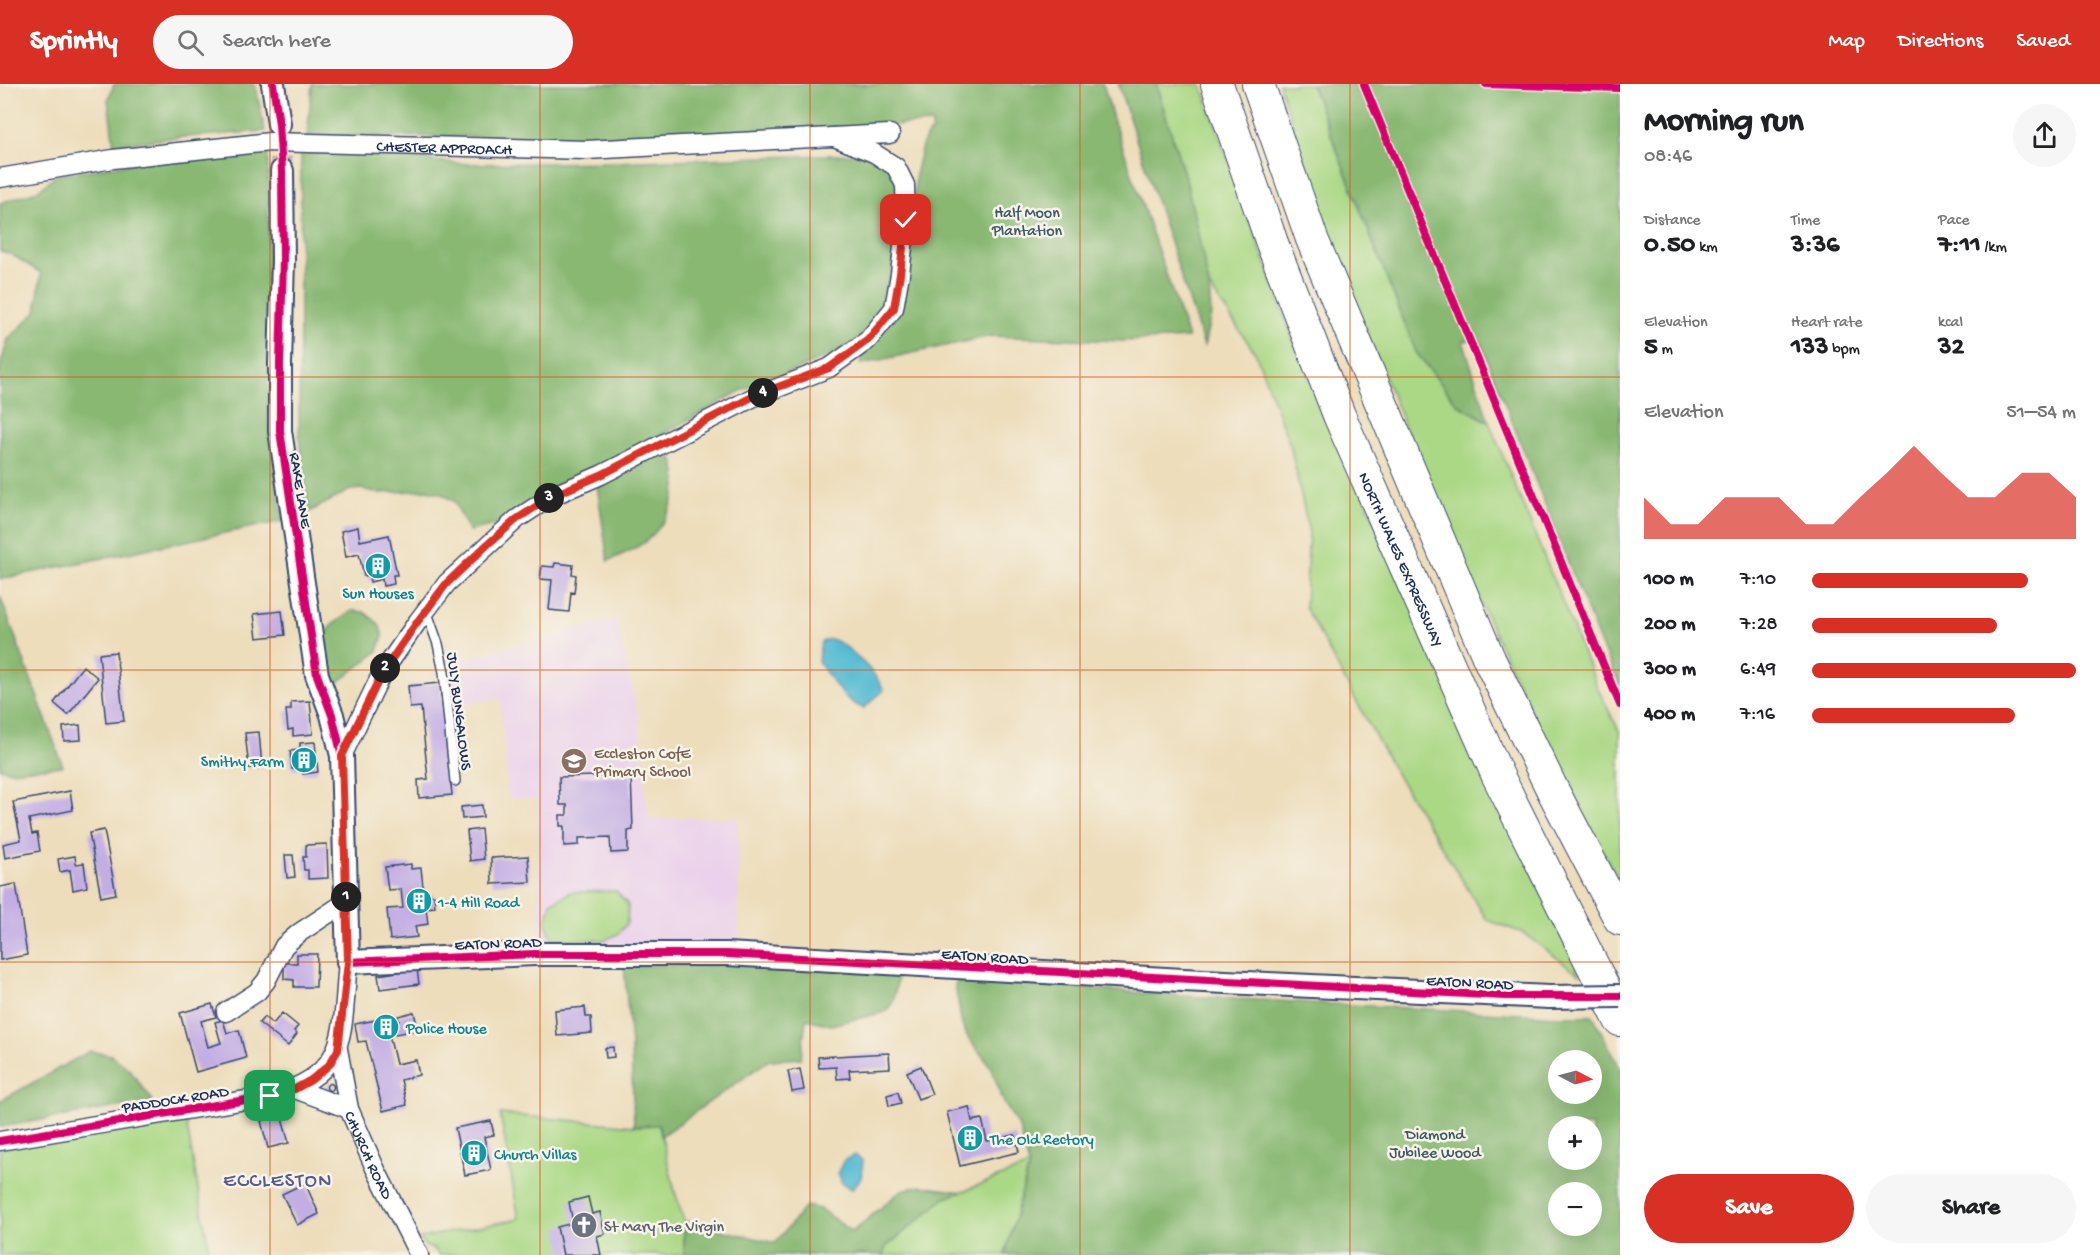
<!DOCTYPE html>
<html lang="en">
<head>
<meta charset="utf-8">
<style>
  body { margin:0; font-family:"Gochi Hand",sans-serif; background:#f6f6f6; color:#202124; height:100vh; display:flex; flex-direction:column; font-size:22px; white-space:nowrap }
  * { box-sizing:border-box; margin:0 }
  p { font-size:20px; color:#757577 }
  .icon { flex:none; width:33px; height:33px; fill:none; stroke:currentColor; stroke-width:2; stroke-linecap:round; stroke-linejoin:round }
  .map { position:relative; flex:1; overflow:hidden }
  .details { display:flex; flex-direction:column; background:#fff; width:480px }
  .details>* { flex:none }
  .needle { width:39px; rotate:96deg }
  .fabs { position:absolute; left:1548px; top:966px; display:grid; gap:12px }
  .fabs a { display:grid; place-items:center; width:54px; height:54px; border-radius:50%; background:#fff; box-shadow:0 6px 24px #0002; font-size:30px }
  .pin { position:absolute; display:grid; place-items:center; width:51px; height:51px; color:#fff; margin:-26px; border-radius:12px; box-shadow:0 3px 9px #0006 }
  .km { position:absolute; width:30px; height:30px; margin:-15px; border-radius:50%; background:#222; color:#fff; font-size:16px; line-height:30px; text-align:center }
  .round { display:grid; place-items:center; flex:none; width:63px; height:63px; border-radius:32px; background:#f6f6f6 }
  .overview { display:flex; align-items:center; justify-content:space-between; height:102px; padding:0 24px }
  h1 { font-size:33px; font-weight:700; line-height:45px }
  .metrics { display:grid; grid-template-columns:repeat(3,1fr); gap:9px; height:102px; padding:6px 24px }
  .metrics div { display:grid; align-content:center }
  .metrics b { font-size:26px; font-weight:700 }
  .metrics small { font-size:16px; font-weight:400 }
  .metrics p { font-size:16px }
  .chart { height:168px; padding:12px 24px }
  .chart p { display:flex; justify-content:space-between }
  .chart svg { width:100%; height:108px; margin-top:6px; fill:#d93025; opacity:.7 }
  .cta { display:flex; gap:12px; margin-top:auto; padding:12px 24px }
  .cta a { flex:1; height:69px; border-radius:36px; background:#d93025; color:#fff; font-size:24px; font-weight:700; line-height:69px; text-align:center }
  .cta a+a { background:#f6f6f6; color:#202124 }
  ul { padding:0 24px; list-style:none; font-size:20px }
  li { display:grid; grid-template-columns:96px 72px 1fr; align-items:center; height:45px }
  li i { height:15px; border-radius:8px; background:#d93025 }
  header { display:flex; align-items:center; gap:36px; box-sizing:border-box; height:84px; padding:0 30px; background:#d93025; color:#fff }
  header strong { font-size:28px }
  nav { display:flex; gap:33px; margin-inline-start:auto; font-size:21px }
  .search { width:420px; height:54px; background:#f6f6f6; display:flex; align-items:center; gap:15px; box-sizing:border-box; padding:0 21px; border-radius:33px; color:#757577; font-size:22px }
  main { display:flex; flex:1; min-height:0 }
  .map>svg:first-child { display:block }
</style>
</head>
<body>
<header>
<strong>Sprintly</strong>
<div class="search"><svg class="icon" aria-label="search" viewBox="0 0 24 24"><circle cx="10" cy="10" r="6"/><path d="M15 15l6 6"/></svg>Search here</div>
<nav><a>Map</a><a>Directions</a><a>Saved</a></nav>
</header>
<main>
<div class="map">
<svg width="1620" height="1171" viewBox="0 0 1620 1171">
  <rect width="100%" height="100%" fill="#f7f3e8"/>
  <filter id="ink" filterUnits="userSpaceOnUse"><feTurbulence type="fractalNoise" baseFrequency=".0167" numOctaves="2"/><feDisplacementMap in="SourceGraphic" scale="12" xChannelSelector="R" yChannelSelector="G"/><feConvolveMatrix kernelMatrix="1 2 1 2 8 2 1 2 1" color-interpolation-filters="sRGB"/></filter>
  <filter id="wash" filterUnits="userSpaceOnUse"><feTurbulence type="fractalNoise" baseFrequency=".008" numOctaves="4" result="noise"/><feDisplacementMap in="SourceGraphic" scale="24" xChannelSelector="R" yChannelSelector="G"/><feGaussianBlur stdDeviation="1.35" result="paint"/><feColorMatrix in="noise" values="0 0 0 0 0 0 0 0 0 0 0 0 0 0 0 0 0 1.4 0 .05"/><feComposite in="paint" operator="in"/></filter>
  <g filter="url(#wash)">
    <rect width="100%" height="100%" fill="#edddbb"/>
    <path fill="#ebd1eb" d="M616 535 640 639 648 735 738 733 739 862 539 861 538 715 508 714 500 613 458 622 451 579Z"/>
    <path fill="#abd885" stroke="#638472" stroke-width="1.5" d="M1156 0H1201L1292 253 1579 890 1523 849 1487 836 1394 686 1305 523 1309 448 1291 364 1256 270 1209 202 1187 100Z
      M1279 0H1311L1416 268 1457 320 1489 338 1598 605 1620 649V800L1541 648 1456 467 1340 184Z
      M616 807 628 821 627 839 618 850 605 856 552 855 546 839 551 819 571 808Z
      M500 1030 634 1042 659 1041 675 1108 684 1137V1171H439L434 1165 425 1162 420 1154 519 1135Z
      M185 1032 210 1171H0V1064Z
      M1029 1082 1005 1171H883L885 1163 945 1114Z"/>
    <path fill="#88b872" stroke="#527468" stroke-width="1.5" fill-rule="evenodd" d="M114 0H255L265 47 172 54 114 61 108 16Z
      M312 0H1103L1113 35 1188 254 1122 257 991 252 861 280 863 265 910 171 916 87 922 62 928 50 932 47V39L646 53 307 52Z
      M1118 0H1156L1187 100 1209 201 1211 230 1204 262Z
      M1311 0H1486L1620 4V602L1601 561 1480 257H1463L1489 338 1457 320 1416 268Z
      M268 67V339L283 437 0 495V283L8 255 36 228 41 189 11 170 0 167V119L37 107 57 91 163 75Z
      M301 68H385L435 77 467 80 613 78 886 69 903 120 887 216 876 235 853 260 805 282 740 307 507 438 469 447 454 417 440 409 427 406 379 409 362 405 350 406 309 428 299 354Z
      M667 364C687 395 672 435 646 457 635 466 620 471 608 477L597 401Z
      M0 512 63 682 10 687 0 684Z
      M352 527 364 528 379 540 383 552 378 567 331 604 319 559 332 541Z
      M624 881H768L899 887 893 918 885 928 831 941 806 935 801 974 769 976 661 1052 659 1041 634 1042 631 962Z
      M959 895 1184 912 1559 932H1593L1620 984V1171H1005L1029 1082 1019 1043 1004 1019 991 983 969 955 962 941 955 901ZM1558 976H1592V1010H1558ZM1558 1042H1592V1076H1558ZM1558 1108H1592V1142H1558Z
      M90 967 111 971 129 985 153 1017 0 1043V1017Z
      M921 1102 962 1108 945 1114 886 1163 883 1171H684V1137L775 1159 806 1122 820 1125 852 1148 902 1106Z"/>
    <path fill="#53bad1" stroke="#377498" stroke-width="1.5" d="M830 555C849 560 875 589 884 606L864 624C844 619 830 593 818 577L821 558Z
      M855 1071 863 1077 861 1094 852 1105 842 1099 838 1088 844 1076Z"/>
    <g id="blocks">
      <path fill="#c3aee4" d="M358 443 360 457 389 451 397 491H393L394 500 383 502 382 495 370 498 369 491 364 492 359 470 346 473 341 447Z
        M555 479 573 481 572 490 576 491 574 509 571 508 569 528 549 526 552 496 540 495 542 482 554 483Z
        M282 527 285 551 257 554 254 530Z
        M116 568 124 637 106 639 99 570Z
        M83 582 98 594 68 631 54 619Z
        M440 599 452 711 419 714 418 696 428 695 421 623 410 624 408 602Z
        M310 617 313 650 293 652V645L288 646 286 626H291V618Z
        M80 641 81 656 64 657 63 643Z
        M259 648 262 683 249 684 245 649Z
        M315 658 318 688 303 690 302 685H292L290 667 300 666V659Z
        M631 691 633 746 628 747V768L611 769 610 753 579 754V761L564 762V742H560V731H567V721H560L559 693Z
        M70 707 73 726 29 735 32 750 37 749 40 767 5 774 3 760 21 756 13 718Z
        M482 721 483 733 462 735 461 723Z
        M481 745 484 775 470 777 467 747Z
        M104 746 116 810 101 813 89 749Z
        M327 760 328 794 308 795V786H304L303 773H306V761Z
        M285 771H293L295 793 287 794Z
        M75 772 76 780 84 779 87 803 73 806 70 786 60 788 58 775Z
        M528 772 530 798 492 800 491 774Z
        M411 780V785L421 784 424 812 434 811 435 823 426 824 428 840 415 842 417 853 390 856 387 825 403 824 401 805 388 806 385 783Z
        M16 800 27 871 0 876V803Z
        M297 870H317L316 903H294V896L284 895V879H297Z
        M417 885 419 900 380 905 378 891Z
        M212 920 216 933 201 937 208 963 221 959 215 938 223 936 227 949 239 946 246 974 196 988 180 929Z
        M585 923 586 933H591L592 949 557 952 555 926Z
        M414 928 418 946 389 951 396 980 416 976 419 991 401 996 407 1021 383 1027 366 957 358 958 355 940 381 935 382 941 399 937 398 932Z
        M282 929 298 942 294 947 297 950 288 962 259 939 264 933 273 940Z
        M613 963 614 973 606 974 605 964Z
        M889 969 890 984 849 986 850 994 837 995 836 983 819 984 818 973Z
        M921 982 932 1010 918 1015 907 988Z
        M800 985 804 1006 792 1008 788 987Z
        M326.5 1003a3.5 3.5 0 1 1 7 0a3.5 3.5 0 1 1-7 0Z
        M898 1008 901 1019 889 1022 887 1011Z
        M969 1023 972 1037 982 1035 987 1057 1015 1051 1019 1068 960 1082 947 1028Z
        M281 1031 289 1059 268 1064 261 1037Z
        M491 1037 494 1051 484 1053 491 1086 465 1091 455 1044Z
        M305 1099 319 1130 297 1141 282 1110Z
        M588 1113 592 1130 600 1128 605 1150 597 1152 601 1171H563L557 1143 573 1139 569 1118Z"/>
    </g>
  </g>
  <g filter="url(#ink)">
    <use href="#blocks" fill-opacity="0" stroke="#3a496c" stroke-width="1.5"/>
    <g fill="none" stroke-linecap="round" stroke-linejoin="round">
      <path stroke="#c3baa8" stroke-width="22" stroke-dasharray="22 11" stroke-linecap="butt" d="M279 40 282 87"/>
      <defs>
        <path id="service" d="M426 526 438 560 444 588 455 697"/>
        <g id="minor">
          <path id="s1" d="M0 94 113 75 270 58 586 66 890 50"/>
          <path d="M342 672 382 589 418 537 447 499 517 435 552 412 601 391 754 313 829 284 868 256 894 224 900 190 906 136 905 101 896 83 874 69 834 53"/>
          <path d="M226 928 257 908 266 897 284 862 299 849 346 818"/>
          <path id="s2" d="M338 965 349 1025 375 1084 419 1171"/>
          <path d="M295 1005 349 1025"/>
          <path d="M0 1057 270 1012C351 990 341 949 348 878"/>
        </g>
        <path id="tertiary" d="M273 0 279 40
          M282 87 283 176 280 280V347L317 591 332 631 342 672 348 878 534 870H727L1183 896 1549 913"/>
        <g id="trunk">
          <path id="s3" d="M1217 0 1272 159 1339 331 1497 690 1620 936"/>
          <path d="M1258 0 1312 155 1490 577 1553 707 1620 835"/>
        </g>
      </defs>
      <use href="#service" stroke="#3a496c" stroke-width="12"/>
      <use href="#minor" stroke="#3a496c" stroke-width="21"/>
      <use href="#tertiary" stroke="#3a496c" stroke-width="26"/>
      <use href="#trunk" stroke="#3a496c" stroke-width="34"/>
      <use href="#service" stroke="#fff" stroke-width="9"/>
      <use href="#minor" stroke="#fff" stroke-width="18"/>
      <use href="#tertiary" stroke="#fff" stroke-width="22"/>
      <use href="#trunk" stroke="#fff" stroke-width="32"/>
      <defs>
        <path id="tertiary-bridge" d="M1549 913 1620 912"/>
      </defs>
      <use href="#tertiary-bridge" stroke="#3a496c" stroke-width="26" stroke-linecap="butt"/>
      <use href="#tertiary-bridge" stroke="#fff" stroke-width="22"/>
      <defs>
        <path id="cycleway" d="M1364 0 1620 621
          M1486 0 1620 4
          M348 878 534 870H727L1505 912H1620
          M0 1057 270 1012 295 1005 311 996 329 981 338 965 348 878 342 672 332 631 317 591 280 347V280L283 176 282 87 279 40 273 0"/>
      </defs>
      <use href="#cycleway" stroke="#f7f3e8" stroke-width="11"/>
      <use href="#cycleway" stroke="#d6006c" stroke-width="8"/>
    </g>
  </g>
  <g fill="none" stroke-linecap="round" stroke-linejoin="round" filter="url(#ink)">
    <defs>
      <path id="route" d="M270 1012 295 1005 311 996 329 981 338 966 348 878 342 672 382 589 418 537 447 499 488 460 517 435 552 412 601 391 754 312 829 284 868 256 894 224 900 190 906 136"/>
    </defs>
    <use href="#route" stroke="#fff" stroke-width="12"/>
    <use href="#route" stroke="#d93025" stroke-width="8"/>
  </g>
  <path fill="none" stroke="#d45514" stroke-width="1.5" stroke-opacity="0.55" d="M270 0V1171M540 0V1171M810 0V1171M1080 0V1171M1350 0V1171M0 293H1620M0 586H1620M0 878H1620"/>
  <defs>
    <symbol id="building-disc" viewBox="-11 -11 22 22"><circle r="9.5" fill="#0f9aa8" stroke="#f7f3e8"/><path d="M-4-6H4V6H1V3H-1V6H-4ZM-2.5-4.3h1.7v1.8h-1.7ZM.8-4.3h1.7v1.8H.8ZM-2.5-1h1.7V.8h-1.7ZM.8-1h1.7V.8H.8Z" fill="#fff"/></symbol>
    <symbol id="school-disc" viewBox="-11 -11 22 22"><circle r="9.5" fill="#8d6e63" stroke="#f7f3e8"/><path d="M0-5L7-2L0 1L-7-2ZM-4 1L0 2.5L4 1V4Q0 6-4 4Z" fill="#fff"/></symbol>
    <symbol id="church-disc" viewBox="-11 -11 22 22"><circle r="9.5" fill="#6b7280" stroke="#f7f3e8"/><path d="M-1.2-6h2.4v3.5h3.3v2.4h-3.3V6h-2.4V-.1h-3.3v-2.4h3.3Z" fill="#fff"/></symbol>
  </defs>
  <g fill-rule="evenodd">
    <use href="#building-disc" x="363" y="467" width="30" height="30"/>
    <use href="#building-disc" x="289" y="661" width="30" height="30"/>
    <use href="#school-disc" x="559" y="662" width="30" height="30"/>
    <use href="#building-disc" x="404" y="802" width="30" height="30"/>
    <use href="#building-disc" x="371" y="928" width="30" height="30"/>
    <use href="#building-disc" x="955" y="1039" width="30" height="30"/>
    <use href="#building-disc" x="459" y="1054" width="30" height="30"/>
    <use href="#church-disc" x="569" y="1126" width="30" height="30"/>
  </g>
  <g text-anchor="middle" stroke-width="5" stroke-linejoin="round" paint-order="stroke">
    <g font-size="16" fill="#1b2f5e" stroke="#f7f3e8">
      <text dy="6" stroke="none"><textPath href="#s1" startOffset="447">CHESTER APPROACH</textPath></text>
      <text transform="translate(302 406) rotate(81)" y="6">RAKE LANE</text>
      <text dy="6" stroke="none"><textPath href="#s3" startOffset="510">NORTH WALES EXPRESSWAY</textPath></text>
      <text transform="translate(461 627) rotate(83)" y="6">JULY BUNGALOWS</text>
      <text transform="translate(498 858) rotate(-2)" y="6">EATON ROAD</text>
      <text transform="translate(985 871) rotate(4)" y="6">EATON ROAD</text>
      <text transform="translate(1470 897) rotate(3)" y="6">EATON ROAD</text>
      <text transform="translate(175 1014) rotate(-9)" y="6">PADDOCK ROAD</text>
      <text dy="6" stroke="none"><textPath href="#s2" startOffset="111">CHURCH ROAD</textPath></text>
    </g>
    <g font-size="16" fill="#3f5968" stroke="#f7f3e8">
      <text x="1027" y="133">Half Moon<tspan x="1027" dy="18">Plantation</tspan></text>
      <text x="1435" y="1055">Diamond<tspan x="1435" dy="18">Jubilee Wood</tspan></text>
    </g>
    <g font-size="16" fill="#0d838f" stroke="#f7f3e8" text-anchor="start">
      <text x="378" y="514" text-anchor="middle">Sun Houses</text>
      <text x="284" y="682" text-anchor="end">Smithy Farm</text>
      <text x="438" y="823">1-4 Hill Road</text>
      <text x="406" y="949">Police House</text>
      <text x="990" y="1060">The Old Rectory</text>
      <text x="494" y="1075">Church Villas</text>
    </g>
    <g font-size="16" fill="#785e54" stroke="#f7f3e8" text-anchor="start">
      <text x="594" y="674">Eccleston CofE<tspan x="594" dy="18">Primary School</tspan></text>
    </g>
    <g font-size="16" fill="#5b616d" stroke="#f7f3e8" text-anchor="start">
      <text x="604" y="1147">St Mary The Virgin</text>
    </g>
    <g font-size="20" letter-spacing="1.5" fill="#565b8d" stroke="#f7f3e8">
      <text x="278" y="1102">ECCLESTON</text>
    </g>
  </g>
</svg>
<div class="fabs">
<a><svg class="needle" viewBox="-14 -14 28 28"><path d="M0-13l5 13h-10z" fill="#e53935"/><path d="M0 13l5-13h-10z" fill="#757577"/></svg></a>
<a>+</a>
<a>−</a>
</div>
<div class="pin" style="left:270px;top:1012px;background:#1e9e55"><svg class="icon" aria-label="arrive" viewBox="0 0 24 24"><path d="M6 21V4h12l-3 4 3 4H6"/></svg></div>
<div class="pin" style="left:906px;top:136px;background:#d93025"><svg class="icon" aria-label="check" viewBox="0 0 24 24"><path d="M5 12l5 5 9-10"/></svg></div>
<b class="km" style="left:346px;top:813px">1</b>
<b class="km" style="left:385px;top:584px">2</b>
<b class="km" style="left:549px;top:414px">3</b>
<b class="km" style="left:763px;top:309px">4</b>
</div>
<section class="details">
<div class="overview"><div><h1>Morning run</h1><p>08:46</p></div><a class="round"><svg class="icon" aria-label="share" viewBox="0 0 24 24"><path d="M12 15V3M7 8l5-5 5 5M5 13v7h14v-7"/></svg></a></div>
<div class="metrics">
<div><p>Distance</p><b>0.50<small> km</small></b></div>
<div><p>Time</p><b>3:36</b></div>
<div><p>Pace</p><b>7:11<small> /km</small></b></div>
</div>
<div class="metrics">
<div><p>Elevation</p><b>5<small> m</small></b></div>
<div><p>Heart rate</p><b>133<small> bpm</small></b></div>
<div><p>kcal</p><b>32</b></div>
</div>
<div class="chart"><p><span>Elevation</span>51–54 m</p>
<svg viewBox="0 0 160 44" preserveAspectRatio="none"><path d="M0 44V27L10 38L20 38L30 27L40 27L50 27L60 38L70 38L80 27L90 17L100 6L110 17L120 27L130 27L140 17L150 17L160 27V44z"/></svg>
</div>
<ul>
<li><b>100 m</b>7:10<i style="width:82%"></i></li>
<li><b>200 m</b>7:28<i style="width:70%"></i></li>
<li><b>300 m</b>6:49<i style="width:100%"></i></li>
<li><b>400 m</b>7:16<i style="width:77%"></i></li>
</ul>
<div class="cta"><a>Save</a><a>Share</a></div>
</section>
</main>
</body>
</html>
